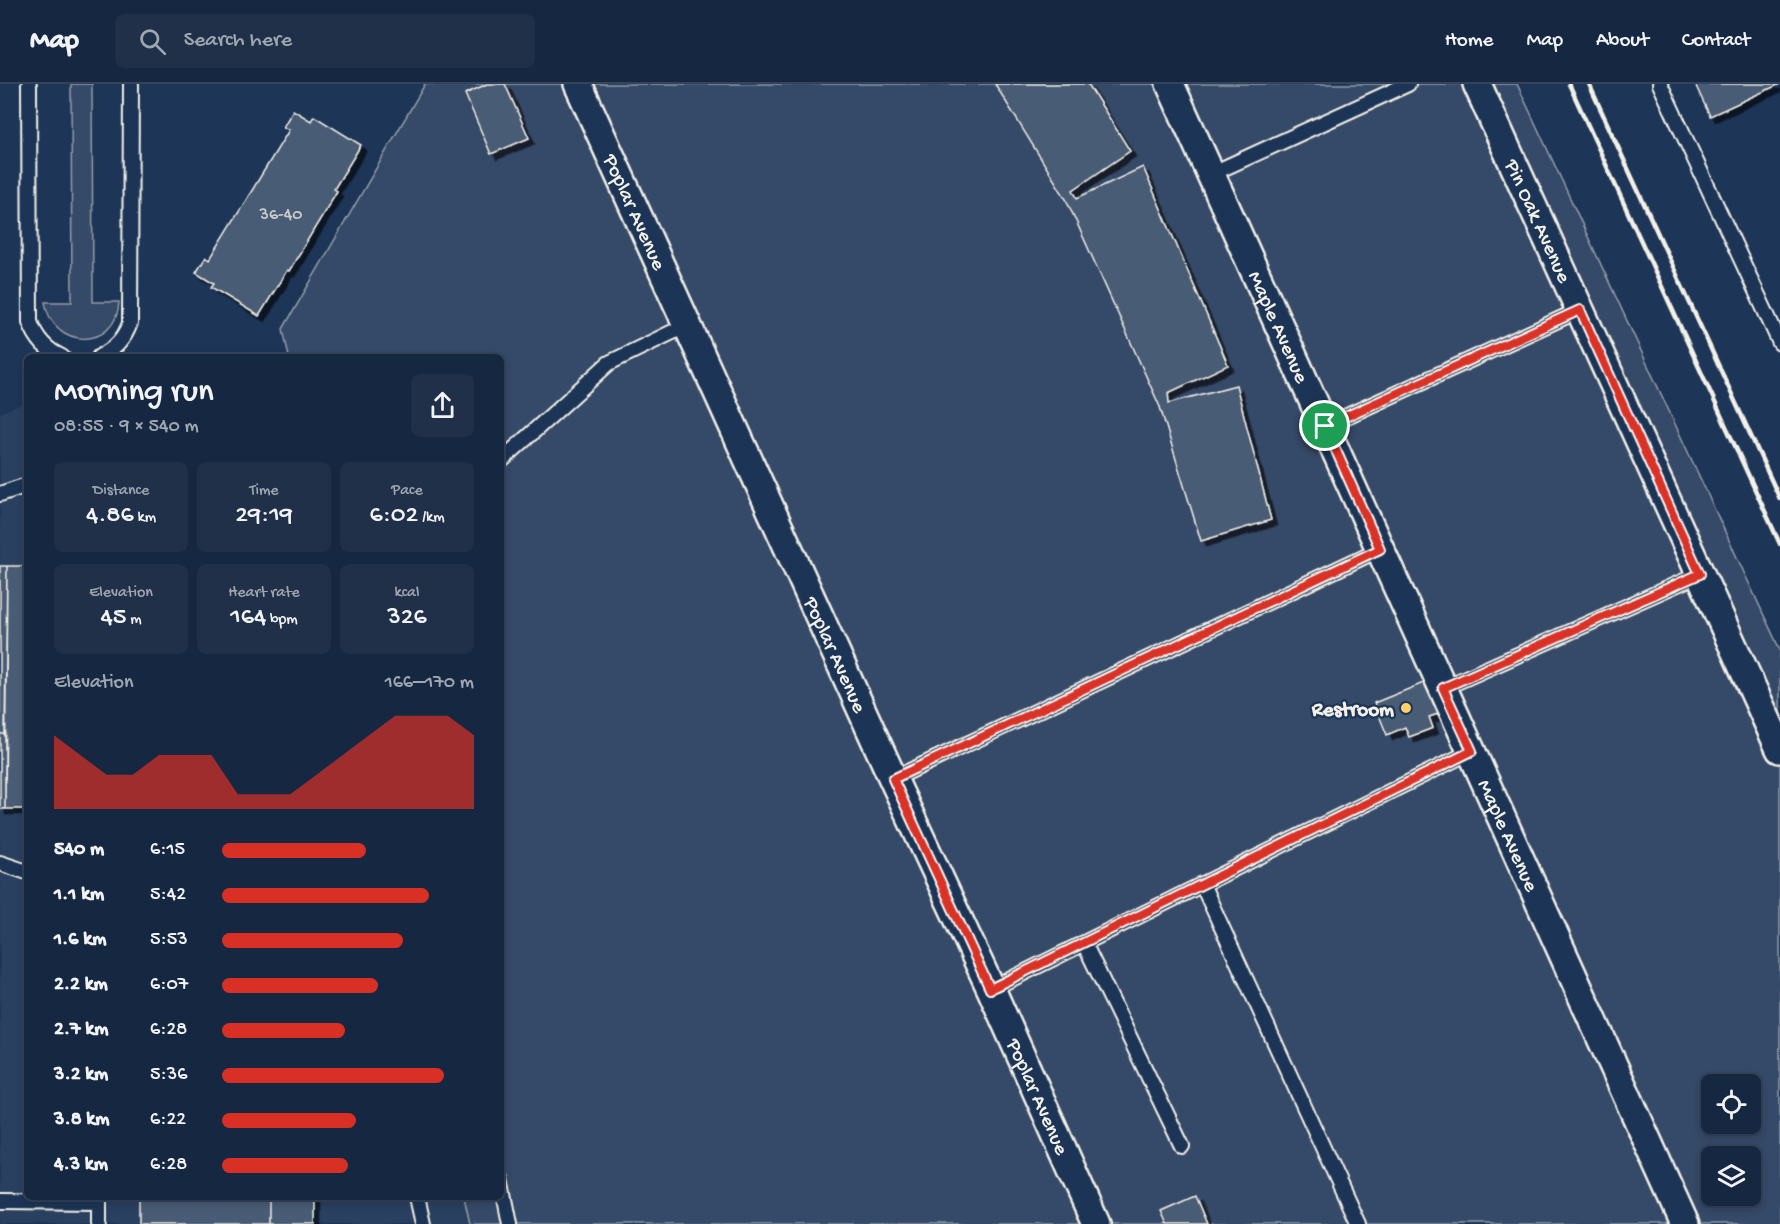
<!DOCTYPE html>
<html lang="en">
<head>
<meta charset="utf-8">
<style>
  body { margin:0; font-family:"Gochi Hand",sans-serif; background:#1f3048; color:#f1f3f6; height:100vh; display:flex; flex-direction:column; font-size:22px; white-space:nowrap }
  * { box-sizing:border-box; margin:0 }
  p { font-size:20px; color:#9ea6b1 }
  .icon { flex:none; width:33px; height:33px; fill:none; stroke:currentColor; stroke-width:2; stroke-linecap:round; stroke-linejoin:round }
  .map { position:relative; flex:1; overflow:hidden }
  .sheet { position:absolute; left:24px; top:270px; width:480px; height:846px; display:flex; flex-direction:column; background:#162841; border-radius:9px; box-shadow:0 3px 9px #0003,0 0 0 2px #35445a }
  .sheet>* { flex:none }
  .buttons { position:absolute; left:1701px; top:990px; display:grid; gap:12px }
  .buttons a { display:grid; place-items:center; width:60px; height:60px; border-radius:9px; background:#162841; box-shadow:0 3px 9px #0003,0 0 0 2px #35445a; font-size:30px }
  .pin { position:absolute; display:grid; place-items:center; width:51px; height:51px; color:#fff; margin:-26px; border:3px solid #fff; border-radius:50%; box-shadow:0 2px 6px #0007 }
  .round { display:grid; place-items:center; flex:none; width:63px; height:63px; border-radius:9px; background:#1f3048 }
  .summary { display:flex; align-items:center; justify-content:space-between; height:102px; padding:0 30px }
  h1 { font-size:33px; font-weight:600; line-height:45px }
  .figures { display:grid; grid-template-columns:repeat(3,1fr); gap:9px; height:102px; padding:6px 30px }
  .figures div { display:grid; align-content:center; border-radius:9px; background:#1f3048; text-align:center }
  .figures b { font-size:26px; font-weight:600 }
  .figures small { font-size:16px; font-weight:400 }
  .figures p { font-size:16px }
  .chart { height:168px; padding:12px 30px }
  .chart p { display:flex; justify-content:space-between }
  .chart svg { width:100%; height:108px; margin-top:6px; fill:#d93025; opacity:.7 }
  ul { padding:0 30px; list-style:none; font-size:20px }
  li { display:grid; grid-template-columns:96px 72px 1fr; align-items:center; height:45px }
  li i { height:15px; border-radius:8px; background:#d93025 }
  header { display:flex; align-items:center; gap:36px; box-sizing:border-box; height:84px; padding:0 30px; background:#162841; border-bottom:2px solid #35445a }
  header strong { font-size:28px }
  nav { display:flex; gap:33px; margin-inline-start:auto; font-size:21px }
  .search { width:420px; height:54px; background:#1f3048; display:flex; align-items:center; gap:15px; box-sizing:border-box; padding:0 21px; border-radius:9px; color:#9ea6b1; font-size:22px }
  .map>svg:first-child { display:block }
</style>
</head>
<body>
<header>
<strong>Map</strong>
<div class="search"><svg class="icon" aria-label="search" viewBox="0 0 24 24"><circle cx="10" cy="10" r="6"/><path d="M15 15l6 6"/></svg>Search here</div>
<nav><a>Home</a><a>Map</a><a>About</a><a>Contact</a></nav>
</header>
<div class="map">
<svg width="1780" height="1140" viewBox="0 0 1780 1140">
  <defs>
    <filter id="shadow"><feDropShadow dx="5.5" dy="5.5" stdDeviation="0" flood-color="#0009"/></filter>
  </defs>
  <rect width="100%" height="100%" fill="#1d3557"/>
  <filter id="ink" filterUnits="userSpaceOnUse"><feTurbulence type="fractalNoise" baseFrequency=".0167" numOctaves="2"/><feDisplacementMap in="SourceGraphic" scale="12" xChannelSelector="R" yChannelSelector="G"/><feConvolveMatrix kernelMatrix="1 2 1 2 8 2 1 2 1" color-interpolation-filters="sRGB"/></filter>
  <g filter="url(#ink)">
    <path fill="#2a4060" d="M27 318V1113H464L470 1140H0V329Z"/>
    <path fill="#354a67" stroke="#949ea8" stroke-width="1.5" fill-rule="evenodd" d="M71 0H92L93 218H119C117 267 52 266 45 218H72Z
      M425 0H1517L1780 566V1140H470L464 1113H501V273H289L283 245ZM1712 1000H1750V1040H1712ZM1712 1072H1750V1112H1712Z"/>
    <path fill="#485b74" stroke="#f4f1e8" stroke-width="1.5" filter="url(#shadow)" d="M487 0H505L529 54 491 70 465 10Z
      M995 0H1088L1130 67 1073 106 1077 114 1143 83 1228 281 1168 309 1169 319 1236 301 1271 436 1201 457 1160 323 1066 115Z
      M1695 0H1780L1710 32Z
      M293 26 311 37 314 32 361 61 334 105 337 107 289 187 287 186 259 232 211 203 214 199 196 188 206 172 210 175 289 46 283 43Z
      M0 482H7L5 650H0Z
      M7 482H27V725H5Z
      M1426 598 1438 630 1429 633 1433 644 1409 653 1405 643 1387 651 1374 619Z
      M0 650H5V725H0Z
      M1195 1112 1207 1140H1167L1161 1127Z
      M139 1113H269V1140H139Z
      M269 1113H315V1140H269Z"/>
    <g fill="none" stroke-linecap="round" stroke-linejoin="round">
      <defs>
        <path id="lane" d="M29 0 30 238C36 254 45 266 62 273
          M1660 0 1780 259
          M1211 90 1408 0
          M99 273C115 265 124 256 130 239L131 0
          M1325 342 1580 226
          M501 377 609 279 687 241
          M0 410 27 401
          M1443 604 1700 490
          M893 695 1380 465
          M0 779 27 788
          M1202 800 1358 1140
          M1084 859 1182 1062
          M991 905 1472 667
          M501 1095 510 1140
          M417 1113 423 1140
          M0 1117 99 1118
          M99 1140V1113"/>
        <g id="street">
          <path id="s1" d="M578 0 893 695 991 905 1096 1140"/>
          <path id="s2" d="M1170 0 1685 1140"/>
          <path id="s3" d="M1477 0 1780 665"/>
        </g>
      </defs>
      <use href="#lane" stroke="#f4f1e8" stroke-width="18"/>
      <use href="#street" stroke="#f4f1e8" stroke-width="32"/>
      <use href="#lane" stroke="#1d3557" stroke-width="14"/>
      <use href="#street" stroke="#1d3557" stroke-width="27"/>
      <path stroke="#f4f1e8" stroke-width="4.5" d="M1569 0 1780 460
        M1589 0 1780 415"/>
    </g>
  </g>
  <g fill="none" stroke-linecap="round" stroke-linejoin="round" filter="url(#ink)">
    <defs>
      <path id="route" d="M1580 226 1700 490 1443 604 1472 667 990 905 893 695 1380 465 1325 342Z"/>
    </defs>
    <use href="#route" stroke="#fff" stroke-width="12"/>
    <use href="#route" stroke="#d93025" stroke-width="8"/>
  </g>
  <circle fill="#ffd166" stroke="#1d3557" stroke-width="2" cx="1406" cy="624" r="6"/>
  <g text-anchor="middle" stroke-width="4.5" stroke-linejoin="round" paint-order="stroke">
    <g font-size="18" fill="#c9cccb">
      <text x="281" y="135">36-40</text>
    </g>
    <g font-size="21" fill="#f4f1e8" stroke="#1d3557">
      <text dy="7" stroke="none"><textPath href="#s1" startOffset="140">Poplar Avenue</textPath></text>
      <text dy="7" stroke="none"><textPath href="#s3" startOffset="150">Pin Oak Avenue</textPath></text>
      <text dy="7" stroke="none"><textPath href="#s2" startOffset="266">Maple Avenue</textPath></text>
      <text dy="7" stroke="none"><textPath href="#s1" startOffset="626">Poplar Avenue</textPath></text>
      <text dy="7" stroke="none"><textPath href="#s2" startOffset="824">Maple Avenue</textPath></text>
      <text dy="7" stroke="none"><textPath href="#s1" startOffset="1112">Poplar Avenue</textPath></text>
    </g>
    <g font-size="21" font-weight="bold" fill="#f4f1e8" stroke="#1d3557" text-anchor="end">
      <text x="1394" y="631">Restroom</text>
    </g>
  </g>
</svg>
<div class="buttons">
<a><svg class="icon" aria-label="locate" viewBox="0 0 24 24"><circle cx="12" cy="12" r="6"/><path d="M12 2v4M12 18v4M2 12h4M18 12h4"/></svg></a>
<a><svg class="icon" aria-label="layers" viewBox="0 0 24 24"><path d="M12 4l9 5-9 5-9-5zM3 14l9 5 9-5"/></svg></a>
</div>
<div class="pin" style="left:1325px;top:342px;background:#1e9e55"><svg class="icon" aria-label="arrive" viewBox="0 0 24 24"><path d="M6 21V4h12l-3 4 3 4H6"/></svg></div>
<section class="sheet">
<div class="summary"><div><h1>Morning run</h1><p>08:55 · 9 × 540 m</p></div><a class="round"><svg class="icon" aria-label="share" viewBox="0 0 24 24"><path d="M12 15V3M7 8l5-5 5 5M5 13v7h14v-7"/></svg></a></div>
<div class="figures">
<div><p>Distance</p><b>4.86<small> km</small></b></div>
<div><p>Time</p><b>29:19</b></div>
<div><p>Pace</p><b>6:02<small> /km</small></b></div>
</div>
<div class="figures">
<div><p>Elevation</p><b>45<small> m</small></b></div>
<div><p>Heart rate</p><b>164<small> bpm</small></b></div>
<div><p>kcal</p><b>326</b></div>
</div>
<div class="chart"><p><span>Elevation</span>166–170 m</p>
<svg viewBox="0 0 160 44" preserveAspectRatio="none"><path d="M0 44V14L10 22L20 30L30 30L40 22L50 22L60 22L70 38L80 38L90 38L100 30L110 22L120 14L130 6L140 6L150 6L160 14V44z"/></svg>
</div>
<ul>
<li><b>540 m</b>6:15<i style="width:57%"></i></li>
<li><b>1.1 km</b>5:42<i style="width:82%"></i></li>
<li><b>1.6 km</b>5:53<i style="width:72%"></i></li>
<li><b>2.2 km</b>6:07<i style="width:62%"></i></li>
<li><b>2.7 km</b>6:28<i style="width:49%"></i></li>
<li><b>3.2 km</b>5:36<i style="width:88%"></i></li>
<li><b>3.8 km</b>6:22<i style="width:53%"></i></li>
<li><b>4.3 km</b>6:28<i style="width:50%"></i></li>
</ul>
</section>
</div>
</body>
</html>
